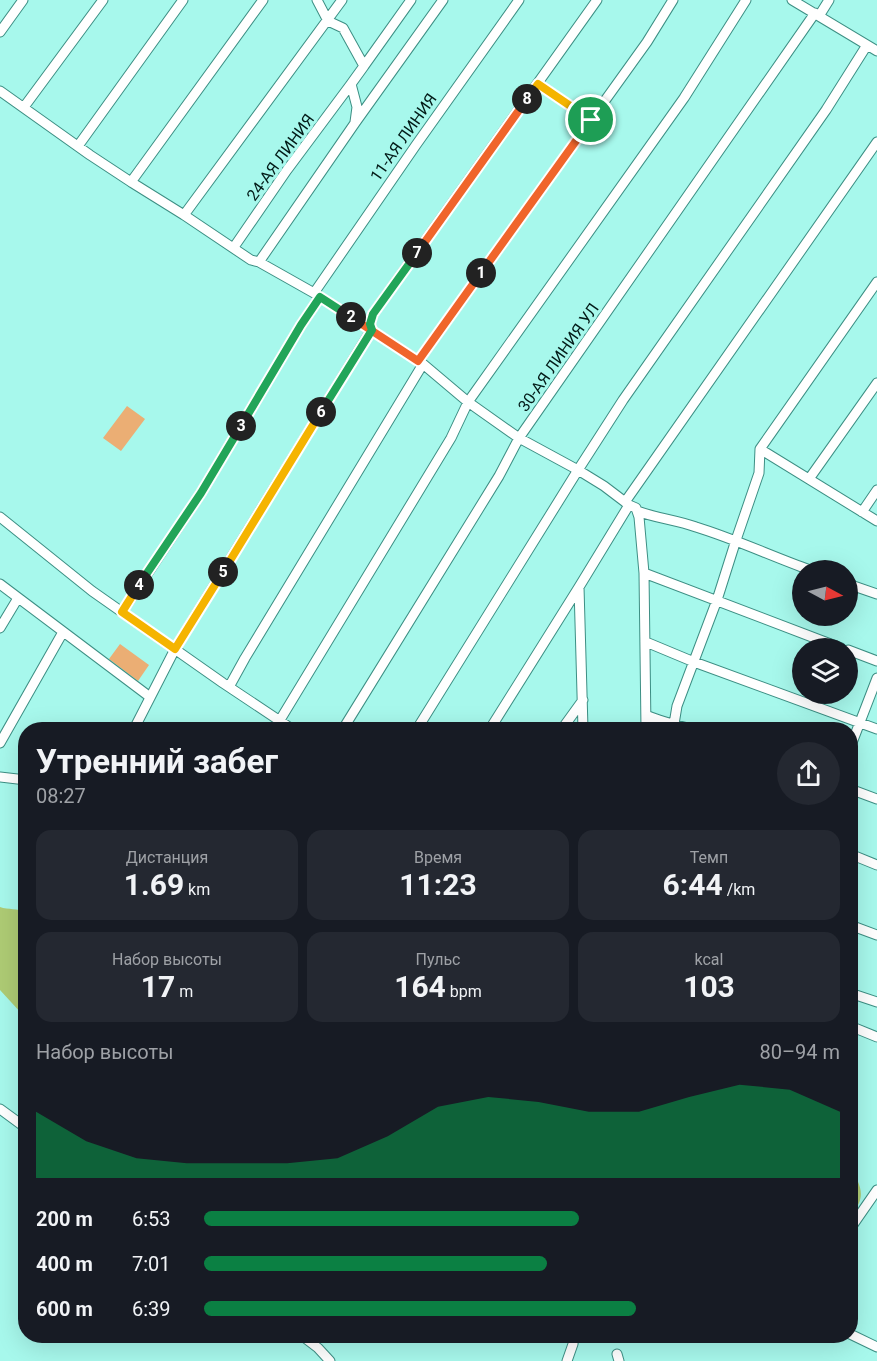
<!DOCTYPE html>
<html lang="ru">
<head>
<meta charset="utf-8">
<style>
  body { margin:0; font-family:Roboto,sans-serif; background:#242831; color:#f1f3f6; height:100vh; display:flex; flex-direction:column; font-size:22px; white-space:nowrap }
  * { box-sizing:border-box; margin:0 }
  p { font-size:20px; color:#9ea1a6 }
  .icon { flex:none; width:33px; height:33px; fill:none; stroke:currentColor; stroke-width:2; stroke-linecap:round; stroke-linejoin:round }
  .map { position:relative; flex:1; overflow:hidden }
  .details { position:absolute; left:18px; top:722px; width:840px; height:621px; display:flex; flex-direction:column; background:#171b24; border-radius:24px; box-shadow:0 6px 24px #0002 }
  .details>* { flex:none }
  .needle { width:39px; rotate:97deg }
  .controls { position:absolute; left:792px; top:560px; display:grid; gap:12px }
  .controls a { display:grid; place-items:center; width:66px; height:66px; border-radius:50%; background:#171b24; box-shadow:0 6px 24px #0002; font-size:30px }
  .pin { position:absolute; display:grid; place-items:center; width:51px; height:51px; color:#fff; margin:-26px; border:3px solid #fff; border-radius:50%; box-shadow:0 2px 6px #0007 }
  .km { position:absolute; width:30px; height:30px; margin:-15px; border-radius:50%; background:#222; color:#fff; font-size:16px; line-height:30px; text-align:center }
  .round { display:grid; place-items:center; flex:none; width:63px; height:63px; border-radius:32px; background:#242831 }
  .overview { display:flex; align-items:center; justify-content:space-between; height:102px; padding:0 18px }
  h1 { font-size:33px; font-weight:700; line-height:45px }
  .metrics { display:grid; grid-template-columns:repeat(3,1fr); gap:9px; height:102px; padding:6px 18px }
  .metrics div { display:grid; align-content:center; border-radius:15px; background:#242831; text-align:center }
  .metrics b { font-size:30px; font-weight:700 }
  .metrics small { font-size:16px; font-weight:400 }
  .metrics p { font-size:16px }
  .chart { height:168px; padding:12px 18px }
  .chart p { display:flex; justify-content:space-between }
  .chart svg { width:100%; height:108px; margin-top:6px; fill:#0b8043; opacity:.7 }
  ul { padding:0 18px; list-style:none; font-size:20px }
  li { display:grid; grid-template-columns:96px 72px 1fr; align-items:center; height:45px }
  li i { height:15px; border-radius:8px; background:#0b8043 }
  .map>svg:first-child { display:block }
</style>
</head>
<body>
<div class="map">
<svg width="877" height="1361" viewBox="0 0 877 1361">
  <rect width="100%" height="100%" fill="#a7f8ec"/>
  <path fill="#ebae74" d="M127 406 145 419 121 451 103 438Z
    M120 644 149 665 138 681 109 659Z"/>
  <path fill="#aecb74" d="M0 907C8 910 18 908 25 912V1016L22 1014 0 990Z
    M850 1166C860 1185 868 1196 851 1215Z"/>
  <g fill="none" stroke-linecap="round" stroke-linejoin="round">
    <defs>
      <path id="minor" d="M317 0 328 21 343 28 364 66 351 84 357 107 355 122
        M792 0 877 51
        M819 16 829 0
        M0 32 23 0
        M364 66 411 0
        M538 84 591 120
        M0 91 90 155 131 182 184 215 251 260 259 262 355 123 443 0
        M24 107 103 0
        M78 146 183 0
        M131 182 263 0
        M184 215 342 0
        M234 247 287 170 351 84
        M259 262 314 293 423 364 468 402 519 438 578 470 604 486 629 505 636 508 639 517 644 573 646 729
        M877 282 760 449 877 521
        M314 293 416 145 519 0
        M418 361 647 42 673 0
        M809 479 877 383
        M625 502 877 142
        M637 511C656 518 676 520 696 527 735 539 771 556 810 570
        M862 512 877 490
        M0 517 92 591 223 683 292 729
        M644 573 841 648
        M0 584 150 697
        M848 584 877 594
        M579 587 583 729
        M122 612 201 493 301 325 320 297
        M0 628 18 598
        M646 642 694 662 877 729
        M848 650 877 661
        M229 687 245 658 423 364
        M646 715C662 722 674 724 691 729
        M280 720 451 438 468 402 684 98 746 0
        M134 729 175 649 372 329 370 324 373 314 597 0
        M343 729 499 476 519 438 815 13
        M417 729 578 470 623 400 826 110 867 45
        M490 729 579 587 629 505
        M562 729 583 700
        M674 729V724L677 706 717 600 736 540 759 473 760 449
        M0 743 63 632
        M850 748 877 678
        M0 777 26 780
        M850 789 877 799
        M850 854 877 865
        M850 925 877 935
        M850 993 877 1002
        M850 1026 877 1037
        M0 1109 26 1128
        M850 1229 877 1190
        M850 1334 877 1347
        M301 1335 318 1348 330 1361
        M617 1354 619 1361
        M567 1361 573 1344 574 1335"/>
    </defs>
    <use href="#minor" stroke="#3d8f84" stroke-width="11"/>
    <use href="#minor" stroke="#fff" stroke-width="9"/>
  </g>
  <g fill="none" stroke-linecap="round" stroke-linejoin="round">
    <defs>
      <path id="split-1" d="M481 273 591 120"/>
      <path id="split-2" d="M351 317 418 361 481 273"/>
      <path id="split-3" d="M241 426 301 325 320 297 351 317"/>
      <path id="split-4" d="M139 585 201 493 241 426"/>
      <path id="split-5" d="M139 585 122 612 175 649 223 572"/>
      <path id="split-6" d="M223 572 321 412"/>
      <path id="split-7" d="M321 412 372 330 370 324 373 314 417 253"/>
      <path id="split-8" d="M417 253 527 99"/>
      <path id="split-9" d="M527 99 538 84 591 120"/>
    </defs>
    <use href="#split-1" stroke="#fff" stroke-width="12"/>
    <use href="#split-2" stroke="#fff" stroke-width="12"/>
    <use href="#split-3" stroke="#fff" stroke-width="12"/>
    <use href="#split-4" stroke="#fff" stroke-width="12"/>
    <use href="#split-5" stroke="#fff" stroke-width="12"/>
    <use href="#split-6" stroke="#fff" stroke-width="12"/>
    <use href="#split-7" stroke="#fff" stroke-width="12"/>
    <use href="#split-8" stroke="#fff" stroke-width="12"/>
    <use href="#split-9" stroke="#fff" stroke-width="12"/>
    <use href="#split-1" stroke="#f0652b" stroke-width="8"/>
    <use href="#split-2" stroke="#f0652b" stroke-width="8"/>
    <use href="#split-3" stroke="#22a559" stroke-width="8"/>
    <use href="#split-4" stroke="#22a559" stroke-width="8"/>
    <use href="#split-5" stroke="#f5b400" stroke-width="8"/>
    <use href="#split-6" stroke="#f5b400" stroke-width="8"/>
    <use href="#split-7" stroke="#22a559" stroke-width="8"/>
    <use href="#split-8" stroke="#f0652b" stroke-width="8"/>
    <use href="#split-9" stroke="#f5b400" stroke-width="8"/>
  </g>
  <g text-anchor="middle" stroke-width="6" stroke-linejoin="round" paint-order="stroke">
    <g font-size="16" fill="#021a17" stroke="#a7f8ec">
      <text transform="translate(403 137) rotate(-55)" y="6">11-АЯ ЛИНИЯ</text>
      <text transform="translate(280 157) rotate(-54)" y="6">24-АЯ ЛИНИЯ</text>
      <text transform="translate(558 357) rotate(-55)" y="6">30-АЯ ЛИНИЯ УЛ</text>
    </g>
  </g>
</svg>
<div class="controls">
<a><svg class="needle" viewBox="-14 -14 28 28"><path d="M0-13l5 13h-10z" fill="#e53935"/><path d="M0 13l5-13h-10z" fill="#9ea1a6"/></svg></a>
<a><svg class="icon" aria-label="layers" viewBox="0 0 24 24"><path d="M12 4l9 5-9 5-9-5zM3 14l9 5 9-5"/></svg></a>
</div>
<div class="pin" style="left:591px;top:120px;background:#1e9e55"><svg class="icon" aria-label="arrive" viewBox="0 0 24 24"><path d="M6 21V4h12l-3 4 3 4H6"/></svg></div>
<b class="km" style="left:481px;top:273px">1</b>
<b class="km" style="left:351px;top:317px">2</b>
<b class="km" style="left:241px;top:426px">3</b>
<b class="km" style="left:139px;top:585px">4</b>
<b class="km" style="left:223px;top:572px">5</b>
<b class="km" style="left:321px;top:412px">6</b>
<b class="km" style="left:417px;top:253px">7</b>
<b class="km" style="left:527px;top:99px">8</b>
<section class="details">
<div class="overview"><div><h1>Утренний забег</h1><p>08:27</p></div><a class="round"><svg class="icon" aria-label="share" viewBox="0 0 24 24"><path d="M12 15V3M7 8l5-5 5 5M5 13v7h14v-7"/></svg></a></div>
<div class="metrics">
<div><p>Дистанция</p><b>1.69<small> km</small></b></div>
<div><p>Время</p><b>11:23</b></div>
<div><p>Темп</p><b>6:44<small> /km</small></b></div>
</div>
<div class="metrics">
<div><p>Набор высоты</p><b>17<small> m</small></b></div>
<div><p>Пульс</p><b>164<small> bpm</small></b></div>
<div><p>kcal</p><b>103</b></div>
</div>
<div class="chart"><p><span>Набор высоты</span>80–94 m</p>
<svg viewBox="0 0 160 44" preserveAspectRatio="none"><path d="M0 44V17L10 29L20 36L30 38L40 38L50 38L60 36L70 27L80 15L90 11L100 13L110 17L120 17L130 11L140 6L150 8L160 17V44z"/></svg>
</div>
<ul>
<li><b>200 m</b>6:53<i style="width:59%"></i></li>
<li><b>400 m</b>7:01<i style="width:54%"></i></li>
<li><b>600 m</b>6:39<i style="width:68%"></i></li>
</ul>
</section>
</div>
</body>
</html>
